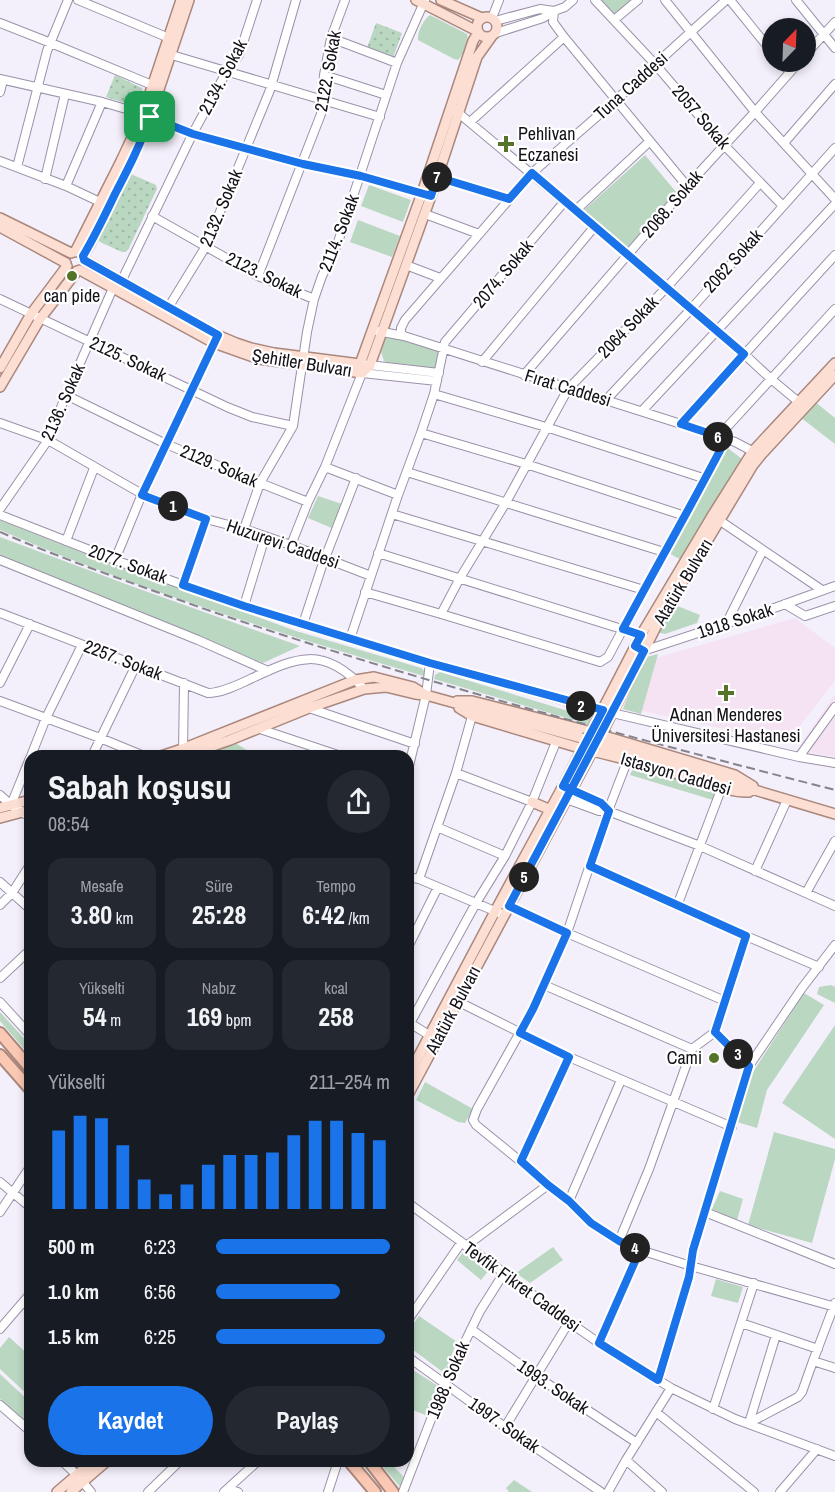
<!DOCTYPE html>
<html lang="tr">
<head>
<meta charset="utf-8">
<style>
  body { margin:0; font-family:"Archivo Narrow",sans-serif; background:#242831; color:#f1f3f6; height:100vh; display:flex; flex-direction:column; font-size:22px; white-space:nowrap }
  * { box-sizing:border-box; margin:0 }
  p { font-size:20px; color:#9ea1a6 }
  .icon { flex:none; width:33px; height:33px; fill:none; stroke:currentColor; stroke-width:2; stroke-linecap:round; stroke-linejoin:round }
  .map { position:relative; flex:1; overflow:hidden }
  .details { position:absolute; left:24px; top:750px; width:390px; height:717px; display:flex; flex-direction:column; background:#171b24; border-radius:18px; box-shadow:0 3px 9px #0003 }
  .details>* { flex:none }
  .needle { width:39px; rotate:23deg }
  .fabs { position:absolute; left:762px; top:18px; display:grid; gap:12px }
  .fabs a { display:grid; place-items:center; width:54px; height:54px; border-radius:50%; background:#171b24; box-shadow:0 3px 9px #0003; font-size:30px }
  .pin { position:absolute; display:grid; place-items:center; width:51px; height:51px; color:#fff; margin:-26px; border-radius:12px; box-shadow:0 3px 9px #0006 }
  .km { position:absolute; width:30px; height:30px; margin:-15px; border-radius:50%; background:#222; color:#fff; font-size:16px; line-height:30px; text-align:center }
  .round { display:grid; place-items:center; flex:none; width:63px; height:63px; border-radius:32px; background:#242831 }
  .summary { display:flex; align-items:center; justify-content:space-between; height:102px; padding:0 24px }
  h1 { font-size:33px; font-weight:700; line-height:45px }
  .figures { display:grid; grid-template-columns:repeat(3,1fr); gap:9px; height:102px; padding:6px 24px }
  .figures div { display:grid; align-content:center; border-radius:15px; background:#242831; text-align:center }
  .figures b { font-size:26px; font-weight:700 }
  .figures small { font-size:16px; font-weight:400 }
  .figures p { font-size:16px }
  .chart { height:168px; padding:12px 24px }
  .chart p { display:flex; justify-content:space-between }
  .chart svg { width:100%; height:108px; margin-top:6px; stroke:#1a73e8; stroke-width:6 }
  .action { display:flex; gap:12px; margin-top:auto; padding:12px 24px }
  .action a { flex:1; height:69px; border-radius:36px; background:#1a73e8; color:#fff; font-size:24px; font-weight:700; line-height:69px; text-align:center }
  .action a+a { background:#242831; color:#f1f3f6 }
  ul { padding:0 24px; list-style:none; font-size:20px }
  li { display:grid; grid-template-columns:96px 72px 1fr; align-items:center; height:45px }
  li i { height:15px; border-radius:8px; background:#1a73e8 }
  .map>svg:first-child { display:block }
</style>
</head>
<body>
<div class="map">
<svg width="835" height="1492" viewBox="0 0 835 1492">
  <defs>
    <pattern id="grass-dots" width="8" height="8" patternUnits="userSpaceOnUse" patternTransform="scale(1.5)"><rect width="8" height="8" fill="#bad7c1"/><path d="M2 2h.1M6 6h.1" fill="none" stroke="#9fb8a5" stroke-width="1.8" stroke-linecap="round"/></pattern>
  </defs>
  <rect width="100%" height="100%" fill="#f4f0fb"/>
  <path fill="#f5e2f3" d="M795 618 835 648V680L787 743 620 706 642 662Z
    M835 694V757L797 750Z"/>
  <path fill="url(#grass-dots)" d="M376 23 402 33 393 58 367 48Z
    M115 75 142 88C144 113 121 101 106 97Z
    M131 174 156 185 157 189 129 248 126 252H122L102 243 99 241V237Z"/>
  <path fill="#bad7c1" d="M599 0H636L616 18Z
    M430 15 467 34C469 41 463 55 458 60L454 59 418 40C417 32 424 19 430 15Z
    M645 155 677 193 627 252 583 211Z
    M369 185 411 200 403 222 361 206Z
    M358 220 400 236 392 257 350 242Z
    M385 335 438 349C439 355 437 365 433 370L390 364 384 361 381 352Z
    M814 401 835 418V444L800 417Z
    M725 446 742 459 683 561 667 552Z
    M318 496 342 504 334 529 308 518Z
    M0 520 106 562 296 631 421 668 428 674 427 677C283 634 138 590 0 530Z
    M0 537 131 586 300 646 263 663 0 557Z
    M675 605 700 615 697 623 665 634 660 633 659 629Z
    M658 654 641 714 623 709 643 658Z
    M440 672 591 718 594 719 591 725 434 679 435 675Z
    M232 743 237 744 250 752 248 756H204L209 751Z
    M635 764 717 789 713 800 630 775Z
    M831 985 835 987V1003L817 994 819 987Z
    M804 993 824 1005 767 1090 757 1128 737 1122 753 1072Z
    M0 1012 30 1045V1056L0 1021Z
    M835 1025V1139L782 1103Z
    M425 1082 473 1109 465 1123 458 1122 416 1100Z
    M774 1132 835 1149V1159L812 1243 748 1225Z
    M720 1191 743 1199 737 1220 712 1209Z
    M553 1247 563 1260 530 1283 516 1273Z
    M464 1251 467 1252 490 1269 481 1280 457 1260Z
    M716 1279 743 1287 738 1303 711 1296Z
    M419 1316 457 1342 444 1373 408 1346V1331Z
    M9 1337 30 1356V1397L0 1369V1348Z
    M410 1368 441 1388 430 1417 408 1408V1372Z
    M0 1374 30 1402V1422L28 1423 0 1399Z
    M378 1461H388L406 1479 400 1487Z
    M514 1480 532 1492H509L506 1488Z"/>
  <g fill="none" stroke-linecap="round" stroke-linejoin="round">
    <defs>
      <path id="minor" d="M78 0 169 38
        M595 0 655 64 724 145 783 206
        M665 0 755 112 835 199
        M730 0 772 52
        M796 0 835 48
        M554 11 553 22 564 37 687 186
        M492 18 499 0
        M614 20 638 0
        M495 21 540 9 554 11 565 7 573 0
        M0 23 51 43 152 85
        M496 33 543 18 554 11
        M331 38 397 63
        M165 53 380 117
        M806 54 835 22
        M781 62 789 72
        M324 75 386 95
        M0 79 102 102 143 114 192 133 303 164 361 176 427 195
        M0 92 3 80
        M456 111 667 287 744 354 771 379 801 404
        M470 122 564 37
        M784 143 835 84
        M0 161 66 186 100 202
        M17 167 47 51 68 0
        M437 177 509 199
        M45 179 65 94
        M66 186 102 102
        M576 210 650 141
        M425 214 479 234
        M152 216 258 276 314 299
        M406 265 440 278
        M258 276 321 114 324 75 331 38 345 0
        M121 282 193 133 227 71 239 55 257 0
        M0 299 227 407 252 417 293 426
        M168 308 206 246 270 90 296 0
        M377 331 404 336 681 424 735 442 756 453
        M404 336 401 333V328L405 320 532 173 616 100 726 0
        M482 362 595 226
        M362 373 437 381
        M524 375 687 186 755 112 799 62
        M434 394 546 427 706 479
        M66 395 166 444 260 483 308 502
        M606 400 692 308 835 148
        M642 411 835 204
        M0 423 48 440 142 494 206 519 244 529 291 545 371 576
        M681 424 835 255
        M421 433 526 464 685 516
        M718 437 835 309
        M325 467 398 495
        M407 472 664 552
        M0 509 48 440 66 395 113 288
        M392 514 644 590
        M0 515 115 560 183 585 244 606 430 663 587 707 799 757 835 763
        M716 518 822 590
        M244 529 260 483 293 426 307 332 314 299 322 276 337 245 397 63 425 0
        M66 541 94 468
        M291 545 308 502 325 467 362 373 360 364 439 373
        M378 553 641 635
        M0 560 198 640 268 671
        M115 560 142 494 216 339
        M183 585 206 519
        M365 592 441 614 600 662 608 657 664 552 706 479 726 439
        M785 604 805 616 835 606
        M244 606 265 537
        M0 613 208 693C220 693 233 687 244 682 293 659 321 642 364 689
        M441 614 460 578 505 504 568 389 667 287 760 183
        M303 624 322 566 356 478
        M726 624 763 550
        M350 639 398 495 421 433 434 394 445 342 565 201
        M642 650 643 651 777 607 835 586
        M0 683 30 624
        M0 701 100 738 144 756
        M309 708 415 744
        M260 729 341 756
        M183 752 184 683
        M31 756 46 718 82 645
        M92 756 136 665
        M799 757 835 707
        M30 758 11 805 30 817
        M628 759 608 811 565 939 533 1009 477 1109 473 1120 476 1125 569 1201 592 1223 619 1241 640 1250 691 1266 835 1307
        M408 770 426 695 430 663
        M456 773 532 802
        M563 786 601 803 608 811
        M0 795 11 805
        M561 797 599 811H608L700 846 835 906
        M437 827 505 856
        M590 866 746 936 819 967
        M755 871 787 800
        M408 877 419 879 504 915
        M419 879 456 773 472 716
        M0 882 30 909
        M806 893 835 841
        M504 904 567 933 725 1001
        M0 905 12 893 30 865
        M677 906 722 787
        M746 936 715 1032 749 1066
        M408 947 438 887
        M0 978 30 950
        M544 985 692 1049 715 1032
        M453 999 569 1057 732 1127
        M0 1002 30 1035
        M408 1022 429 1035
        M408 1027 476 903 505 856 532 802 556 742
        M521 1162 569 1057
        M0 1182 30 1207
        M569 1201 621 1080
        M408 1203 504 1273 569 1322 599 1343 671 1388 735 1419 835 1456
        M0 1212 30 1167
        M705 1212 835 1264
        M619 1241 649 1169 692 1049
        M466 1246 548 1185
        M23 1302 30 1308
        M835 1303 813 1361 835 1368
        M408 1320 461 1243
        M741 1323 818 1349
        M0 1329 30 1294
        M471 1329 536 1376 637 1443
        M599 1343 640 1250
        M408 1357 505 1427 601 1492
        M658 1380 689 1277 693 1250 749 1066 802 988 835 945
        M0 1405 30 1431
        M713 1409 754 1283
        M656 1412 754 1492
        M749 1423 798 1397 802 1392 813 1361
        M749 1423 776 1335
        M505 1427 569 1322
        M626 1460 662 1492
        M62 1461 77 1475 91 1492
        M228 1489 238 1492
        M148 1492 180 1461
        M224 1492 258 1461
        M328 1492 338 1461
        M403 1492 445 1383 480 1311 504 1273
        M608 1492 626 1460 671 1388
        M780 1492 817 1449"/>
      <path id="major" d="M416 0 477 31
        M441 0 482 18
        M477 27a10 10 0 1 1 20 0a10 10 0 1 1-20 0Z
        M0 218 71 253
        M0 227 66 263
        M75 252 121 161 143 114 181 0
        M83 256 90 244 144 134 189 0
        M84 260 168 308 217 335 236 343 251 348 274 353 360 364 422 193 473 41 478 33
        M80 270 214 343 259 359 362 373 370 365 431 196 477 57 492 36
        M0 368 31 314 67 266
        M0 387 40 319 77 271
        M457 701H472L592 732
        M459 708 472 716 583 749
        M601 735 735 775 753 786
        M601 744 835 814
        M592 751C626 759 658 768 691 778 709 783 730 793 749 792
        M161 756 182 749 355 680 374 677 413 687 426 695 581 738
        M184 756 230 740 309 708 364 689 386 687 415 694 424 695
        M532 802 551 810
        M0 808 30 800
        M0 818 30 810
        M408 1076 500 902 563 786 641 635 712 516 753 451 835 363
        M408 1095 601 735 659 621 753 465 761 455 835 375
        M57 1492 93 1461
        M71 1492 107 1461"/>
      <path id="highway" d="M0 1033 30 1068
        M0 1055 30 1089
        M349 1461 375 1492
        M369 1461 393 1492"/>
    </defs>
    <use href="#minor" stroke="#9b91a9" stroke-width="10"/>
    <use href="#major" stroke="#aa887d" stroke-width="12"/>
    <use href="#highway" stroke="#aa887d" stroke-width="14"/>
    <use href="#minor" stroke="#fff" stroke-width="8"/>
    <use href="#major" stroke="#fdded2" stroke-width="9"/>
    <use href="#highway" stroke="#fbc8b4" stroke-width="10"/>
    <path stroke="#86838c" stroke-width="2" stroke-dasharray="9 4.5" stroke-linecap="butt" d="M0 532C65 560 132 583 199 607 408 679 621 735 835 790"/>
    <defs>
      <path id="major-bridge" d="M581 738 601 744"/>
    </defs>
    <use href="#major-bridge" stroke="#aa887d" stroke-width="12" stroke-linecap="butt"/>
    <use href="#major-bridge" stroke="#fdded2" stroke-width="9"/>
  </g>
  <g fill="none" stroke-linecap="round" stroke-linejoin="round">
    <defs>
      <path id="route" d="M150 117C141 144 128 169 115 194 105 215 95 236 83 256L84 260 218 335 142 495 206 519 183 585 244 606 430 663 603 710 563 786 601 803 609 811 590 866 746 936 715 1032 749 1066 693 1250 689 1277 658 1380 599 1343 640 1250 619 1241 591 1223 569 1201 548 1185 521 1161 569 1057 520 1033 533 1009 567 933 509 906C554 821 600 736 644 651L635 646 641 635 623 629C657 565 693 503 726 439L681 424 744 354 532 173 509 199 437 177 431 196 361 176 303 164 193 134 150 117"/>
    </defs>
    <use href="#route" stroke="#fff" stroke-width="12"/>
    <use href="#route" stroke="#1a73e8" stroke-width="8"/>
  </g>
  <g fill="#557329" stroke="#fff" stroke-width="2">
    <path d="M503 135h6v6h6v6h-6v6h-6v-6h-6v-6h6z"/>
    <circle cx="72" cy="276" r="6"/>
    <path d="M723 684h6v6h6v6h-6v6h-6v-6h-6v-6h6z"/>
    <circle cx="714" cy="1058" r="6"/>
  </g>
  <g text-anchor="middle" stroke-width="4.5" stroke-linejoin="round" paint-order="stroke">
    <g font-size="18" fill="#131018" stroke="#fff">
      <text transform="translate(328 71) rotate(-80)" y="6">2122. Sokak</text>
      <text transform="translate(223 77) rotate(-62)" y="6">2134. Sokak</text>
      <text transform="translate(631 86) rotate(-42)" y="6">Tuna Caddesi</text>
      <text transform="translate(701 117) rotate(49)" y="6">2057 Sokak</text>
      <text transform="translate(672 204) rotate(-49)" y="6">2068. Sokak</text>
      <text transform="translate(221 208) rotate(-67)" y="6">2132. Sokak</text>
      <text transform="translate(339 233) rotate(-69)" y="6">2114. Sokak</text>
      <text transform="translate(733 261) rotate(-48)" y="6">2062 Sokak</text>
      <text transform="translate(503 274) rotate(-50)" y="6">2074. Sokak</text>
      <text transform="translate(264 275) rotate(26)" y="6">2123. Sokak</text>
      <text transform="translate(628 327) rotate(-46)" y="6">2064 Sokak</text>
      <text transform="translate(128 359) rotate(25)" y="6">2125. Sokak</text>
      <text transform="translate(302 363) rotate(9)" y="6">Şehitler Bulvarı</text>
      <text transform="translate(568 388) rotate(17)" y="6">Fırat Caddesi</text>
      <text transform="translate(63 402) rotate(-66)" y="6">2136. Sokak</text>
      <text transform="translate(219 466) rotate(23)" y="6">2129. Sokak</text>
      <text transform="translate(283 544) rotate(19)" y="6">Huzurevi Caddesi</text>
      <text transform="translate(128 564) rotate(20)" y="6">2077. Sokak</text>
      <text transform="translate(683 582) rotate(-59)" y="6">Atatürk Bulvarı</text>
      <text transform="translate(735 621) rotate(-18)" y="6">1918 Sokak</text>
      <text transform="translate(123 660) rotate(21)" y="6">2257. Sokak</text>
      <text transform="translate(676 774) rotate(16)" y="6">Istasyon Caddesi</text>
      <text transform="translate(453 1010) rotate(-62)" y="6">Atatürk Bulvarı</text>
      <text transform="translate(522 1287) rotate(36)" y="6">Tevfik Fikret Caddesi</text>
      <text transform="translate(448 1380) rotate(-67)" y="6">1988. Sokak</text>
      <text transform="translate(553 1387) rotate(34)" y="6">1993. Sokak</text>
      <text transform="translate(504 1425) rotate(35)" y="6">1997. Sokak</text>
    </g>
    <g font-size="18" fill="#131018" stroke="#fff">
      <text x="518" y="140" text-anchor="start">Pehlivan<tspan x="518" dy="21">Eczanesi</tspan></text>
      <text x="72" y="302">can pide</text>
      <text x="726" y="721">Adnan Menderes<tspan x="726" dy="21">Üniversitesi Hastanesi</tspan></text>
      <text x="702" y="1064" text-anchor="end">Cami</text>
    </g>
  </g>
</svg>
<div class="fabs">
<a><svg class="needle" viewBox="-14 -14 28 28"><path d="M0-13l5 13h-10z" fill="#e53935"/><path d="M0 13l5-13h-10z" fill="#9ea1a6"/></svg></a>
</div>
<div class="pin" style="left:150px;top:117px;background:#1e9e55"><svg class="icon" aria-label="arrive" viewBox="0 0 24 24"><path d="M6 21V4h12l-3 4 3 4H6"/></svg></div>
<b class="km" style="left:173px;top:506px">1</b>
<b class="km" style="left:581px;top:706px">2</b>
<b class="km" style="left:738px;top:1054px">3</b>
<b class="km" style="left:635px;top:1248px">4</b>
<b class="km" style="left:524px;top:877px">5</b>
<b class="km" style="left:718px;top:437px">6</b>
<b class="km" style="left:437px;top:177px">7</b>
<section class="details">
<div class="summary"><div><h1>Sabah koşusu</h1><p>08:54</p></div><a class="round"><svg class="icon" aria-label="share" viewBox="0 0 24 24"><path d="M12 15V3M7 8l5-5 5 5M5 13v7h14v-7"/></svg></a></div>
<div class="figures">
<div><p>Mesafe</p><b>3.80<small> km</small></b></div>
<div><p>Süre</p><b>25:28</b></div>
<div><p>Tempo</p><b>6:42<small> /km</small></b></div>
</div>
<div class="figures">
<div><p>Yükselti</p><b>54<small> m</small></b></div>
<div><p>Nabız</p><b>169<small> bpm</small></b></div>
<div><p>kcal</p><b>258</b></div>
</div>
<div class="chart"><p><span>Yükselti</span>211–254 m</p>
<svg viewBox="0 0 160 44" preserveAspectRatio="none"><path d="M5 44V12M15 44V6M25 44V7M35 44V18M45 44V32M55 44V38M65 44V34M75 44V26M85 44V22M95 44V22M105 44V21M115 44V14M125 44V8M135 44V8M145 44V13M155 44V16"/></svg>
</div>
<ul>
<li><b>500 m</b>6:23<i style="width:100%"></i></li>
<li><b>1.0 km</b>6:56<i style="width:71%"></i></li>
<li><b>1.5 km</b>6:25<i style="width:97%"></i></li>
</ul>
<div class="action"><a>Kaydet</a><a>Paylaş</a></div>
</section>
</div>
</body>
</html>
